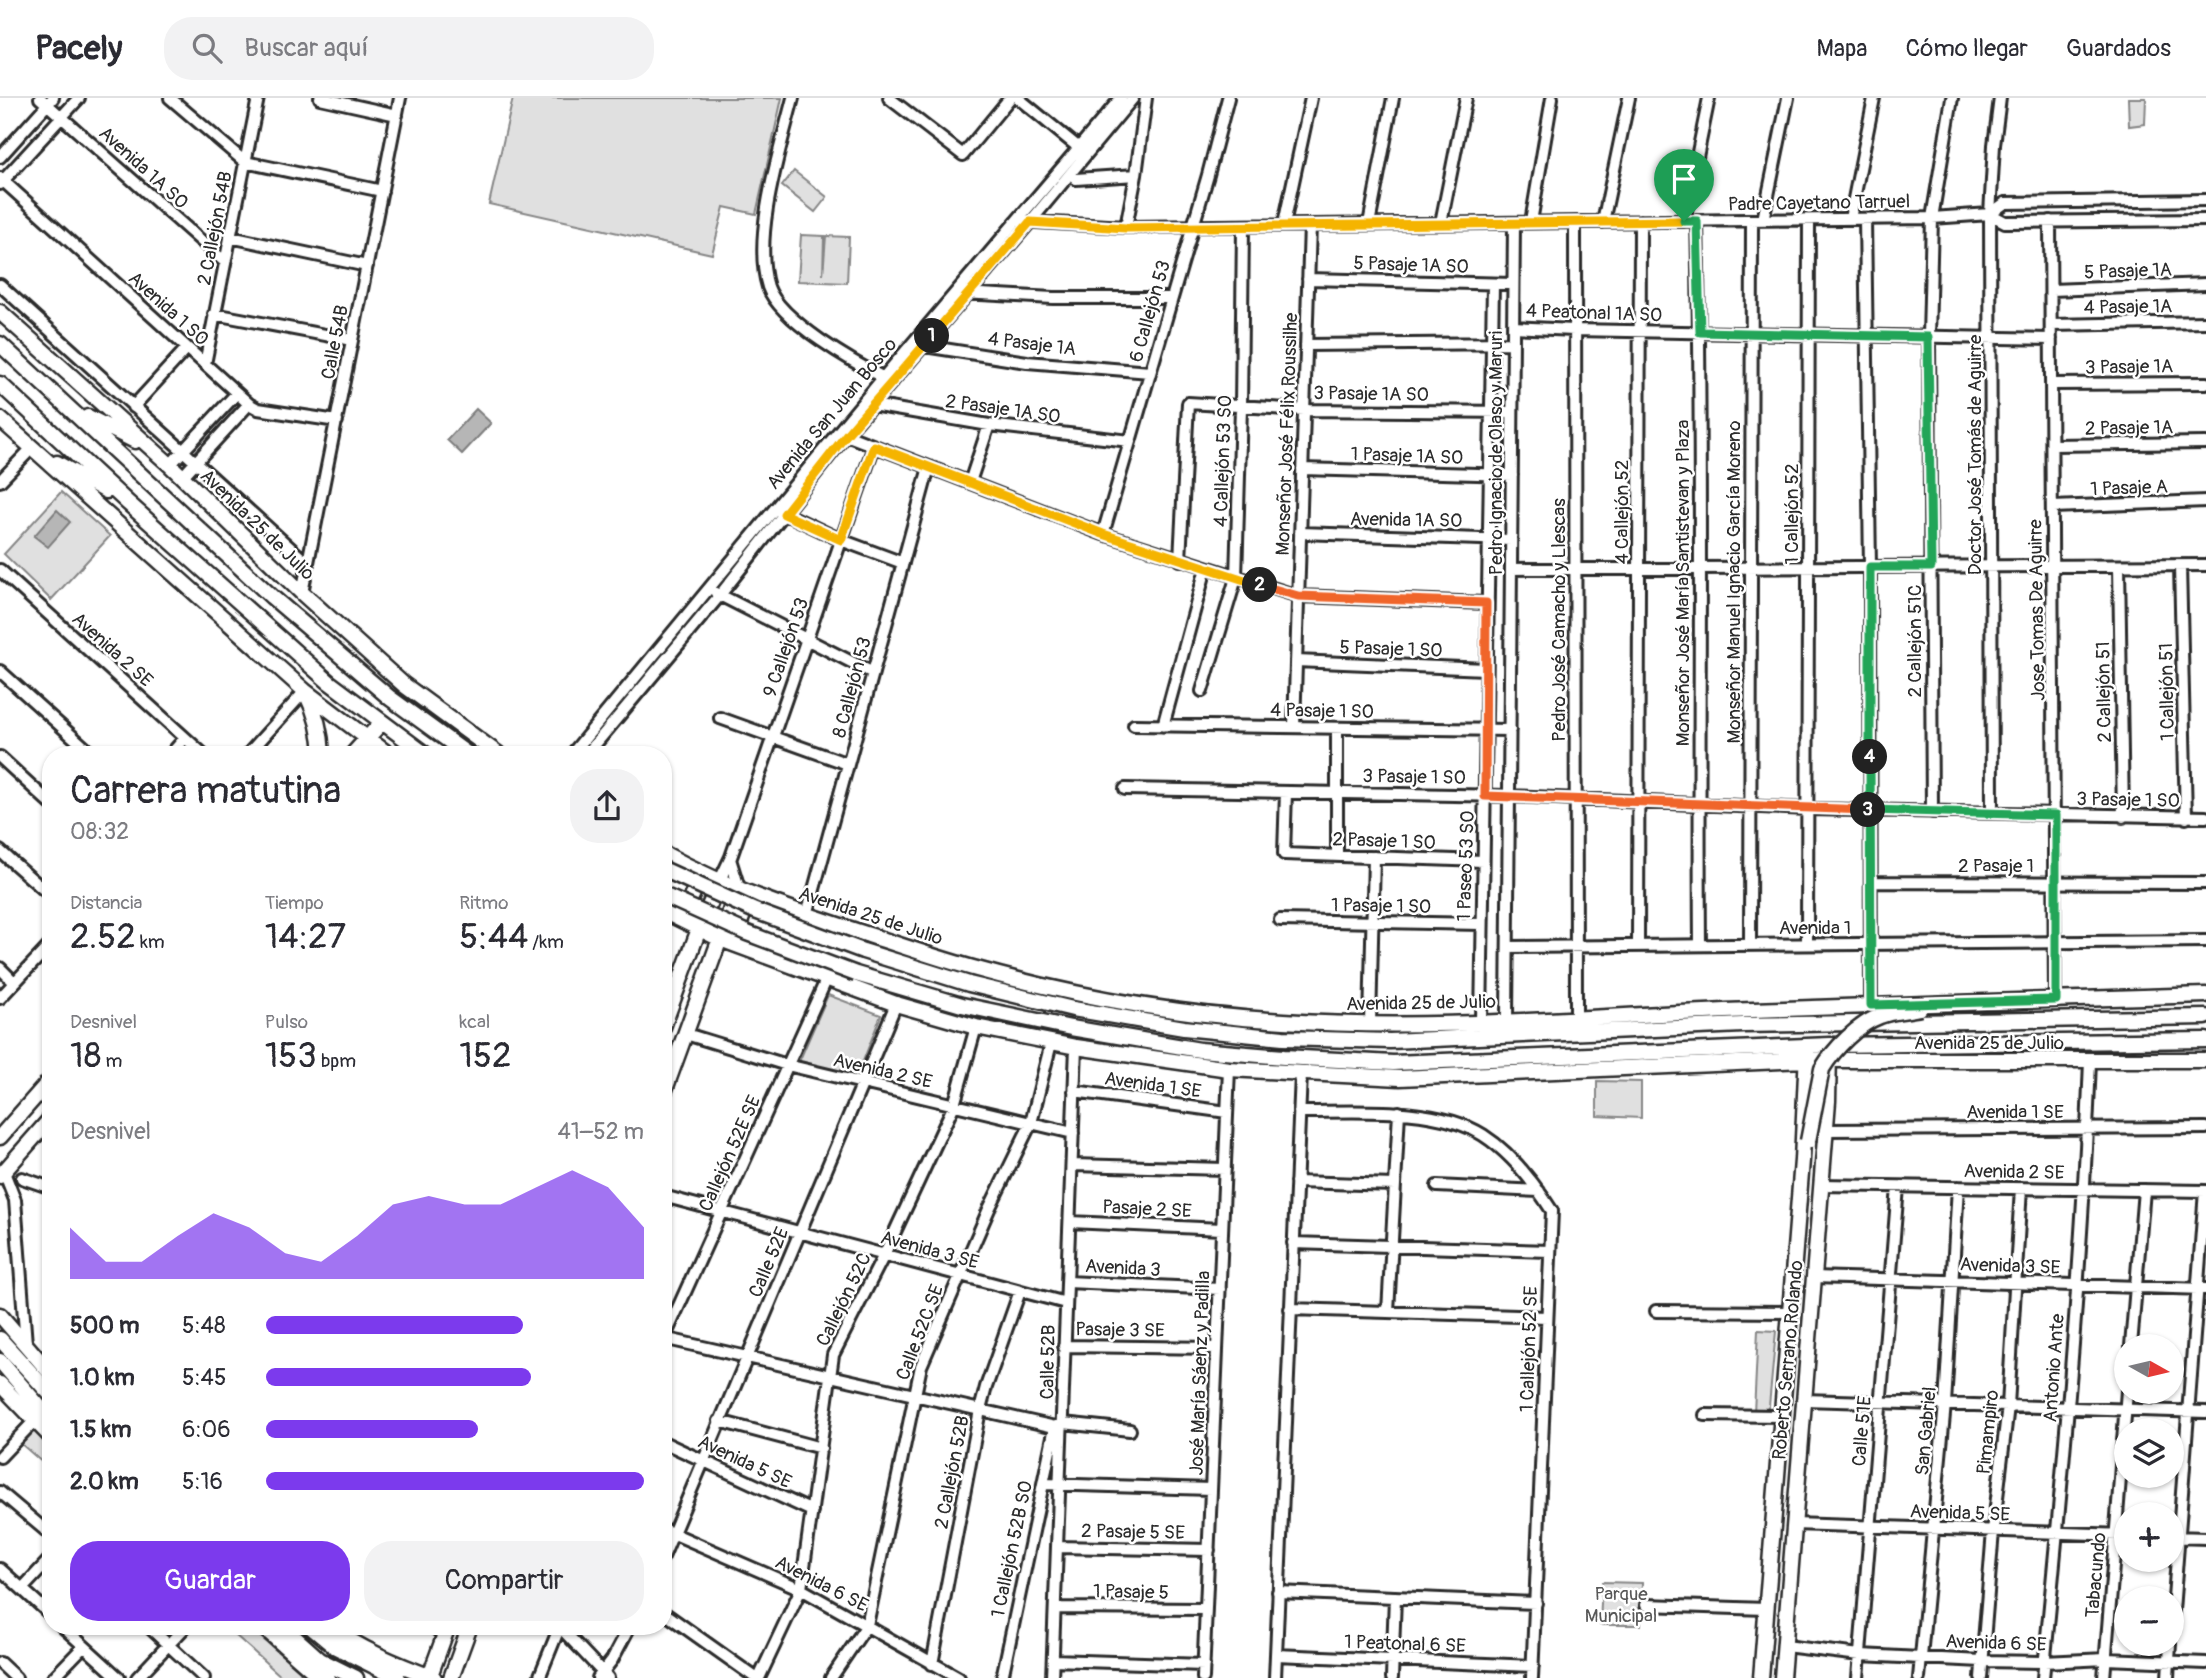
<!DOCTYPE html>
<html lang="es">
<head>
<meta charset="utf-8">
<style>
  body { margin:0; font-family:Pangolin,sans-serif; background:#f2f2f3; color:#2b2b33; height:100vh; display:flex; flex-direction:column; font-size:26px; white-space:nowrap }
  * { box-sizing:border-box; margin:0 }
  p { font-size:23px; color:#7c7c81 }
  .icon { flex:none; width:38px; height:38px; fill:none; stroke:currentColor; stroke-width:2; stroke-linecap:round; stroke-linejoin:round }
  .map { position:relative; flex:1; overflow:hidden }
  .side { position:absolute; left:42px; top:648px; width:630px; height:889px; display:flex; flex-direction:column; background:#fff; border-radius:28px; box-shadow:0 2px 5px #0004 }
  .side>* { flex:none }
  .needle { width:46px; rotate:98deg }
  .buttons { position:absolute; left:2114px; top:1236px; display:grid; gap:14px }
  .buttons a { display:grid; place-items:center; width:70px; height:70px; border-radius:50%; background:#fff; box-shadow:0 2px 5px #0004; font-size:35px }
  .pin { position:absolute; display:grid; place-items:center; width:60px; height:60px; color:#fff; margin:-72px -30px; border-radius:50% 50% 50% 0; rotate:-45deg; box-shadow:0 0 7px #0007 }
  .pin .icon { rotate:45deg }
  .km { position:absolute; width:35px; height:35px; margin:-18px; border-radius:50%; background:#222; color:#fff; font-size:19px; line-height:35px; text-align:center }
  .round { display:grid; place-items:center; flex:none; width:74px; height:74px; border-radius:28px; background:#f2f2f3 }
  .overview { display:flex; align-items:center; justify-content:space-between; height:119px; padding:0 28px }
  h1 { font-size:38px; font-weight:600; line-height:52px }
  .metrics { display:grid; grid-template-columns:repeat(3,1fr); gap:10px; height:119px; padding:7px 28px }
  .metrics div { display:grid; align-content:center }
  .metrics b { font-size:35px; font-weight:600 }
  .metrics small { font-size:19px; font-weight:400 }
  .metrics p { font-size:19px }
  .chart { height:196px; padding:14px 28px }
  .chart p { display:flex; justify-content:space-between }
  .chart svg { width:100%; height:126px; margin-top:7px; fill:#7c3aed; opacity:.7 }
  .button { display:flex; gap:14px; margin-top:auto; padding:14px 28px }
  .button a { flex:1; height:80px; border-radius:28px; background:#7c3aed; color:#fff; font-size:28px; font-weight:600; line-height:80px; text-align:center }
  .button a+a { background:#f2f2f3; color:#2b2b33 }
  ul { padding:0 28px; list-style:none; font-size:23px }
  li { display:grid; grid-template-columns:112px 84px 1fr; align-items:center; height:52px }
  li i { height:18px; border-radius:9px; background:#7c3aed }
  header { display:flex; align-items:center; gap:42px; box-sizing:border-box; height:98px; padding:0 35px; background:#fff; border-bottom:2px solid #e1e1e2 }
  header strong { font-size:33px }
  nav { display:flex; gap:38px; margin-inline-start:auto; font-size:24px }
  .search { width:490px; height:63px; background:#f2f2f3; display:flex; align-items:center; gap:18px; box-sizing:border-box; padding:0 24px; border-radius:28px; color:#7c7c81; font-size:26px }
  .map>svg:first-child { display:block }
</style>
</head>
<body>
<header>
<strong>Pacely</strong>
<div class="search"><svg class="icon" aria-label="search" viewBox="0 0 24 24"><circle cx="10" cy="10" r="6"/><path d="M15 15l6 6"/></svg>Buscar aquí</div>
<nav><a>Mapa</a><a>Cómo llegar</a><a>Guardados</a></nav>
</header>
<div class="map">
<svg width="2206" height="1580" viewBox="0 0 2206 1580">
  <rect width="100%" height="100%" fill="#fff"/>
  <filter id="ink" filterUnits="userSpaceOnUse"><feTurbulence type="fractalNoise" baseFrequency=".0143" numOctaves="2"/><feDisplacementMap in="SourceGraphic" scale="14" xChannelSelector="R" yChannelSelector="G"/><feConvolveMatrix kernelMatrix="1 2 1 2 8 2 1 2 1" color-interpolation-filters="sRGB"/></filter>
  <g filter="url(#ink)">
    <path fill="#e0e0e0" stroke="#868686" stroke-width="2" d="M513 0H782L756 116 724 109 712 156 489 106Z
      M2128 0H2146L2145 26 2129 28Z
      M794 73 827 99 815 114 782 88Z
      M801 137 824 138 823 177 826 138 849 139 847 185 798 183Z
      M61 394 110 438 51 502 4 456Z
      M828 897 881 917 856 981 798 966Z
      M1597 983 1641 984V1020L1597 1018Z
      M1758 1232 1776 1233 1769 1308 1765 1314 1754 1315Z
      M32 1332 51 1349V1372L20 1345Z
      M1602 1484 1642 1485 1641 1527H1600Z
      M225 1528H248L301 1574 297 1580H283Z"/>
    <path fill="#b6b6b6" stroke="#7e7e7e" stroke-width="2" d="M476 311 491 325 462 356 447 342Z
      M57 412 70 424 48 449 34 438Z"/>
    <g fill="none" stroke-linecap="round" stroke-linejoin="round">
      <defs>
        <path id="minor" d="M40 0 225 164
          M170 0 245 64 382 93
          M320 0 397 17
          M793 0C780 52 752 138 768 189 780 223 856 266 888 282
          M889 0 963 57 1010 0
          M1018 0 1084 54
          M0 59 53 0
          M0 80 249 306 258 311 337 323
          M1076 81 1136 77
          M0 86 79 0
          M1990 116 2005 105 2206 102
          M1850 121 1874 0
          M1865 121 1870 469 1871 907
          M1763 122 1788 0
          M1018 123 1126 129 1932 120 1990 116 2005 124 2206 122
          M1684 123 1709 0
          M1697 123C1703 364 1698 606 1700 847
          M2050 123 2055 902
          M1531 124 1552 0
          M1575 124 1576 919
          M1603 124 1629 0
          M1441 125 1466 0
          M1284 126 1311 0
          M1369 126 1393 0
          M1126 129 1136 77 1146 0
          M230 139 367 168
          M1308 181 1513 186
          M0 187 308 466
          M2051 192 2206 186
          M962 195 1053 200H1171
          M214 216 352 242
          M2051 227 2206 224
          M1513 229 1574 232 2051 241
          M918 247 1027 264 1150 274
          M1306 247 1513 245
          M205 266 258 0
          M2052 286 2206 285
          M872 307 989 327 1130 343
          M133 309 187 250
          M846 337 1103 436 1298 498 1486 505
          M2052 347 2206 345
          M170 367 237 295
          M1302 371 1512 377
          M182 379 249 306
          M0 383 31 351
          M970 384 989 327
          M2053 409 2206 403
          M780 413 841 442 903 465
          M1300 435 1511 442
          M1103 436 1208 77 1228 0
          M1180 462 1188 305 1304 312 1512 314
          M2119 468 2123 719
          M2180 468 2186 720
          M1511 471 2206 467
          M0 472 203 656
          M302 495 400 0
          M716 495 873 575
          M1296 563 1486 571
          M0 573 92 656
          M1202 593 1236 480 1241 309 1243 128
          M720 620 848 666
          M1134 627 1510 632
          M1163 628 1206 470
          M1294 629 1310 127
          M171 656 185 640
          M248 656 305 593
          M572 656 883 280 1121 0
          M587 656 720 497 846 337 1030 124 1133 0
          M0 659 51 706
          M1125 691 1509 698 1808 711 2206 719
          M1286 694 1284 756 1483 763
          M1932 714 1929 239 1932 120 1952 0
          M1992 715 1990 116 1994 47 2000 0
          M0 753 51 798
          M1337 758V630
          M730 761 739 790
          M720 782 731 759 874 348
          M1871 784 2206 785
          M807 817 929 369
          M1280 822 1481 826
          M1750 846 1752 122
          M1807 846 1809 122
          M1638 848 1640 123
          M1508 849 2206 843
          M0 870 14 884
          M0 900 51 846
          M1507 922 1514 125
          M1481 924 1493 186
          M1370 926 1374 759
          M686 936 787 967 1073 1035
          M1074 993 1227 1014
          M1299 1014C1353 1014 1436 1007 1483 1037 1511 1055 1535 1086 1552 1113L1532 1580
          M1825 1032 2206 1030
          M1072 1067 1225 1071
          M4 1074 15 1102 26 1246
          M22 1080 51 1090
          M1296 1084 1395 1087
          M1820 1087 2206 1093
          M1437 1088 1539 1093
          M663 1098 1066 1205
          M1070 1124 1222 1131
          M1293 1145 1550 1153
          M1813 1179 2206 1191
          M1067 1184 1220 1191
          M1290 1211 1547 1219
          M1656 1213 1789 1214
          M1388 1214 1399 1014
          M663 1240 1055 1329 1063 1325 1130 1332
          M663 1243 827 880
          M1064 1248 1217 1250
          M2131 1248 2144 1092
          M1803 1302 2206 1314
          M1705 1317 1781 1318
          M719 1323 821 1350
          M663 1344 812 1413
          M0 1359 39 1318
          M1043 1386 1211 1391
          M0 1394 51 1437
          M1793 1426 2126 1437
          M663 1431 801 1491 959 1580
          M2174 1439 2206 1440
          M1057 1449 1209 1452
          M663 1459 896 906
          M0 1471 51 1517
          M22 1491 51 1460
          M1278 1494 1536 1505
          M1646 1507 1766 1511
          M1055 1510 1206 1511
          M663 1514 756 1580
          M2172 1526 2205 1093
          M62 1528 119 1580
          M148 1528 204 1580
          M433 1528 444 1538
          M559 1528 608 1580
          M1785 1548 1860 1557 1982 1563 2044 1564 2106 1561 2206 1565
          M1276 1557 1533 1568
          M1053 1562 1204 1567
          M0 1565 16 1580
          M932 1566 980 1312 986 1289 1020 1193
          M53 1580 84 1548
          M137 1580 186 1528
          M539 1580 560 1528
          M598 1580 612 1562 630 1528
          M759 1580 801 1491 833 1257 884 1157 954 1007 976 929
          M831 1580 867 1527 921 1268 989 1111 1031 1025 1051 945
          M1002 1580 1055 1329
          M1052 1580 1076 949
          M1203 1580 1229 971
          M1275 1580 1301 976
          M1392 1580 1395 1499
          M1858 1580 1898 1089
          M1919 1580 1945 1306 1958 1089
          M1981 1580 1993 1433 2008 1308 2021 1090
          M2043 1580C2063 1375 2082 1169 2090 963
          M2104 1580 2127 1293
          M2168 1580 2170 1545"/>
        <path id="major" d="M0 214 170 367 302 495 404 587 498 656
          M0 246 272 499 390 600 467 656
          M0 286 128 405 329 584 425 656
          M88 319 135 343
          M0 321 305 593 388 656
          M57 365 106 393
          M307 597C317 617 321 634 322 656
          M353 656 382 624
          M663 755C730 792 803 816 875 839 908 850 940 861 973 870 1073 898 1180 917 1284 923 1430 933 1579 919 1725 913 1885 907 2046 902 2206 897
          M663 813 720 841 896 906 976 929 1076 949 1229 971 1400 980 1806 962H2206
          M678 815C690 804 697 793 696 776
          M736 841C739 826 743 810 756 801
          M863 853 969 886 1073 911 1184 930 1283 940 1390 943 1743 927 2206 919
          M856 876 962 907 1071 930 1200 952 1284 959 1393 965 1830 947 2206 942
          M663 929 699 831 720 783
          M663 997 737 794
          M0 1039 51 981
          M0 1078 51 1020
          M0 1217 51 1276
          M0 1241 51 1297
          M0 1263 51 1322
          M0 1286 51 1339
          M262 1528 312 1572 327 1580
          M282 1528 320 1562 356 1580
          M310 1528 334 1548 398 1580
          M329 1528C359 1551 399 1567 434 1580
          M429 1580 448 1528
          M451 1580 470 1528
          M1761 1580 1802 1062 1807 953
          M1782 1580 1828 1003 1829 955"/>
      </defs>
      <use href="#minor" stroke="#2b2b2b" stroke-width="16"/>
      <use href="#major" stroke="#2b2b2b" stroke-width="19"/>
      <use href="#minor" stroke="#fff" stroke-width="10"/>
      <use href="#major" stroke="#fff" stroke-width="14"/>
      <defs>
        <path id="major-bridge" d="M663 771 755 813 863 853
          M663 797 747 835 856 876
          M1808 1043 1822 971C1834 951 1858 926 1880 918 1892 913 1907 913 1920 910"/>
      </defs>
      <use href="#major-bridge" stroke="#2b2b2b" stroke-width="19" stroke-linecap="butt"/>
      <use href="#major-bridge" stroke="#fff" stroke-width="14"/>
    </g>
  </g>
  <g fill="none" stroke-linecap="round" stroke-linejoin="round" filter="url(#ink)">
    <defs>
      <path id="split-1" d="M932 238 1030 124 1126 130 1684 123"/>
      <path id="split-2" d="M932 238 846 337 784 416 841 442 874 348 1103 436 1260 487"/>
      <path id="split-3" d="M1260 487 1298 498 1486 505 1485 698 1868 712"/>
      <path id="split-4" d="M1868 712H1870C1932 714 1994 715 2056 717V902L1871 907 1870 659"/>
      <path id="split-5" d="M1684 123H1697L1700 234 1928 239 1931 469H1870V659"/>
    </defs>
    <use href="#split-1" stroke="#fff" stroke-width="14"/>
    <use href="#split-2" stroke="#fff" stroke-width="14"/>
    <use href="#split-3" stroke="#fff" stroke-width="14"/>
    <use href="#split-4" stroke="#fff" stroke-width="14"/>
    <use href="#split-5" stroke="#fff" stroke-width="14"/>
    <use href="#split-1" stroke="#f5b400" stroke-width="9"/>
    <use href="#split-2" stroke="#f5b400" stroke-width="9"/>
    <use href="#split-3" stroke="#f0652b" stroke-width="9"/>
    <use href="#split-4" stroke="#22a559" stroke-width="9"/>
    <use href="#split-5" stroke="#22a559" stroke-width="9"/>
  </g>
  <g text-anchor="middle" stroke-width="5" stroke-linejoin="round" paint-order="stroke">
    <g font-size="19" fill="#2b2b2b" stroke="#fff">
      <text transform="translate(144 69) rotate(42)" y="7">Avenida 1A SO</text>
      <text transform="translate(1819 104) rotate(-1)" y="7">Padre Cayetano Tarruel</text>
      <text transform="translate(214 130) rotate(-79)" y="7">2 Callejón 54B</text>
      <text transform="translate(1411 166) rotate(2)" y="7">5 Pasaje 1A SO</text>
      <text transform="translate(2128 172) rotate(-2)" y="7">5 Pasaje 1A</text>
      <text transform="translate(2128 208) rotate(-1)" y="7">4 Pasaje 1A</text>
      <text transform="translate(169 210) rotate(42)" y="7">Avenida 1 SO</text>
      <text transform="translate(1149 213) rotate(-74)" y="7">6 Callejón 53</text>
      <text transform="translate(1594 214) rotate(2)" y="7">4 Peatonal 1A SO</text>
      <text transform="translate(334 244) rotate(-79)" y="7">Calle 54B</text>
      <text transform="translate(1032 245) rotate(7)" y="7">4 Pasaje 1A</text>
      <text transform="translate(2129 268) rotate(-1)" y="7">3 Pasaje 1A</text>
      <text transform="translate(1371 295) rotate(1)" y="7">3 Pasaje 1A SO</text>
      <text transform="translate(1003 310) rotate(8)" y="7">2 Pasaje 1A SO</text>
      <text transform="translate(831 315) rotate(-50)" y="7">Avenida San Juan Bosco</text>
      <text transform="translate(2129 329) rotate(-1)" y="7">2 Pasaje 1A</text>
      <text transform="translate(1286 336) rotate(-88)" y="7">Monseñor José Félix Roussilhe</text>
      <text transform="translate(1495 355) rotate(-90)" y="7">Pedro Ignacio de Olaso y Maruri</text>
      <text transform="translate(1407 357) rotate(2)" y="7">1 Pasaje 1A SO</text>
      <text transform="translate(1974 357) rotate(-90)" y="7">Doctor José Tomás de Aguirre</text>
      <text transform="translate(1222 363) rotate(-88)" y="7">4 Callejón 53 SO</text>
      <text transform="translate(2129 389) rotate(-2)" y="7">1 Pasaje A</text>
      <text transform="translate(1621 414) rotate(-90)" y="7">4 Callejón 52</text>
      <text transform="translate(1791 416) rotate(-90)" y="7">1 Callejón 52</text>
      <text transform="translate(1406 421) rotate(1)" y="7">Avenida 1A SO</text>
      <text transform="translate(258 426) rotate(44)" y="7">Avenida 25 de Julio</text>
      <text transform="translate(1733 484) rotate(-90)" y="7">Monseñor Manuel Ignacio García Moreno</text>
      <text transform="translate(1682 485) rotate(-90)" y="7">Monseñor José María Santistevan y Plaza</text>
      <text transform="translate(2036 512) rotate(-91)" y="7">Jose Tomas De Aguirre</text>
      <text transform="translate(1558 522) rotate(-90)" y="7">Pedro José Camacho y Llescas</text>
      <text transform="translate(1914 543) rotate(-90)" y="7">2 Callejón 51C</text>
      <text transform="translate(785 549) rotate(-71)" y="7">9 Callejón 53</text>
      <text transform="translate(1391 550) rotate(2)" y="7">5 Pasaje 1 SO</text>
      <text transform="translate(113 551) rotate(42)" y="7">Avenida 2 SE</text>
      <text transform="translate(851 589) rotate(-75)" y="7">8 Callejón 53</text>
      <text transform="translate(2103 594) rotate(-91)" y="7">2 Callejón 51</text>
      <text transform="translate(2166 594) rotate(-91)" y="7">1 Callejón 51</text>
      <text transform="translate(1322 612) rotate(1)" y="7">4 Pasaje 1 SO</text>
      <text transform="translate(1414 678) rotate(1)" y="7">3 Pasaje 1 SO</text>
      <text transform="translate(2128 701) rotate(1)" y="7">3 Pasaje 1 SO</text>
      <text transform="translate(1384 742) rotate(2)" y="7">2 Pasaje 1 SO</text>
      <text x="1996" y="774">2 Pasaje 1</text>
      <text transform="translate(1465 768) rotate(-88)" y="7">1 Paseo 53 SO</text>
      <text transform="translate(1381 807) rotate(1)" y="7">1 Pasaje 1 SO</text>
      <text transform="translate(871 817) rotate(18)" y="7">Avenida 25 de Julio</text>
      <text x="1815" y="836">Avenida 1</text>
      <text transform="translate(1421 904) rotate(-1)" y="7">Avenida 25 de Julio</text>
      <text x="1989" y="951">Avenida 25 de Julio</text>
      <text transform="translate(883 972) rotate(13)" y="7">Avenida 2 SE</text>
      <text transform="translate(1153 986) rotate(8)" y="7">Avenida 1 SE</text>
      <text x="2015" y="1020">Avenida 1 SE</text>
      <text transform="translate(729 1055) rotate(-66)" y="7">Callejón 52E SE</text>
      <text transform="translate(2014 1073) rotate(1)" y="7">Avenida 2 SE</text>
      <text transform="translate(1147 1110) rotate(3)" y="7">Pasaje 2 SE</text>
      <text transform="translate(930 1151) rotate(15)" y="7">Avenida 3 SE</text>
      <text transform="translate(768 1164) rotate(-67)" y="7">Calle 52E</text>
      <text transform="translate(2010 1167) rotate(2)" y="7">Avenida 3 SE</text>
      <text transform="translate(1123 1169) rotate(3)" y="7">Avenida 3</text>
      <text transform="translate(843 1201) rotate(-64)" y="7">Callejón 52C</text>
      <text transform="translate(1120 1231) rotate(1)" y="7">Pasaje 3 SE</text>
      <text transform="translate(919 1234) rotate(-69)" y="7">Calle 52C SE</text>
      <text transform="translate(1528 1251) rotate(-88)" y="7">1 Callejón 52 SE</text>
      <text transform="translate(1787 1262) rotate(-85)" y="7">Roberto Serrano Rolando</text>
      <text transform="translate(1047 1264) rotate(-89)" y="7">Calle 52B</text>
      <text transform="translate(2053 1270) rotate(-86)" y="7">Antonio Ante</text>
      <text transform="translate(1199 1275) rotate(-88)" y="7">José María Sáenz y Padilla</text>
      <text transform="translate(1861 1333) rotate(-85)" y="7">Calle 51E</text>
      <text transform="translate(1925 1333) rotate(-85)" y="7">San Gabriel</text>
      <text transform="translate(1987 1334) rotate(-84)" y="7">Pimampiro</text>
      <text transform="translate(745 1363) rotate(25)" y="7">Avenida 5 SE</text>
      <text transform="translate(951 1374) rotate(-79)" y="7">2 Callejón 52B</text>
      <text transform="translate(1960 1414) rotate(2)" y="7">Avenida 5 SE</text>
      <text transform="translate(1133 1433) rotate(1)" y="7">2 Pasaje 5 SE</text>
      <text transform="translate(1011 1451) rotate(-78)" y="7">1 Callejón 52B SO</text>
      <text transform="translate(2095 1477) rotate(-85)" y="7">Tabacundo</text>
      <text transform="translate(822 1485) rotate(27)" y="7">Avenida 6 SE</text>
      <text transform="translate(1131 1493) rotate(1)" y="7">1 Pasaje 5</text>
      <text transform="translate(1996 1544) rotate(2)" y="7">Avenida 6 SE</text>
      <text transform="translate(1405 1545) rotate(2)" y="7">1 Peatonal 6 SE</text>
    </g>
    <g font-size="19" fill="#585858" stroke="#fff">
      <text x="1621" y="1502">Parque<tspan x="1621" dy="22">Municipal</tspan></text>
    </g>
  </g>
</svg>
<div class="buttons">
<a><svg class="needle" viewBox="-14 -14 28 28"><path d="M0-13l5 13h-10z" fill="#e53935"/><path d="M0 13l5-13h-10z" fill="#7c7c81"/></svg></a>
<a><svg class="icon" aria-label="layers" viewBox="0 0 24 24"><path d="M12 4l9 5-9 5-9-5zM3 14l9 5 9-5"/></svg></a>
<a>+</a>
<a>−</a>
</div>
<div class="pin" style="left:1684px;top:123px;background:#1e9e55"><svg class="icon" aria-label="arrive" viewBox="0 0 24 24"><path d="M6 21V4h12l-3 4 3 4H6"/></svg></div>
<b class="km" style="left:932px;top:238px">1</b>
<b class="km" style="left:1260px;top:487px">2</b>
<b class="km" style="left:1868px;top:712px">3</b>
<b class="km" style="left:1870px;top:659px">4</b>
<section class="side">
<div class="overview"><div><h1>Carrera matutina</h1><p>08:32</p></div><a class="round"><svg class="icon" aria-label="share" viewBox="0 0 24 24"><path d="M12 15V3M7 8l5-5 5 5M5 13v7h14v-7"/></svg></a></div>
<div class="metrics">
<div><p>Distancia</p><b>2.52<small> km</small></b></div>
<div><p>Tiempo</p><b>14:27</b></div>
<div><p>Ritmo</p><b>5:44<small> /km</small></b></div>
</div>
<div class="metrics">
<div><p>Desnivel</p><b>18<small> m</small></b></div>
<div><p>Pulso</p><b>153<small> bpm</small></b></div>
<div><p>kcal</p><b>152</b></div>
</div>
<div class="chart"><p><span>Desnivel</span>41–52 m</p>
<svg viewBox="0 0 160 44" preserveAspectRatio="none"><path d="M0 44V26L10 38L20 38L30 29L40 21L50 26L60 35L70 38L80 29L90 18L100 15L110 18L120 18L130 12L140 6L150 12L160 26V44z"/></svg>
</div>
<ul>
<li><b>500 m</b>5:48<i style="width:68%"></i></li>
<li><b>1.0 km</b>5:45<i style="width:70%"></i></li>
<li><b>1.5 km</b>6:06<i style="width:56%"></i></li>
<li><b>2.0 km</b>5:16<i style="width:100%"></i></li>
</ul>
<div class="button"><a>Guardar</a><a>Compartir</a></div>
</section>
</div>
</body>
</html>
